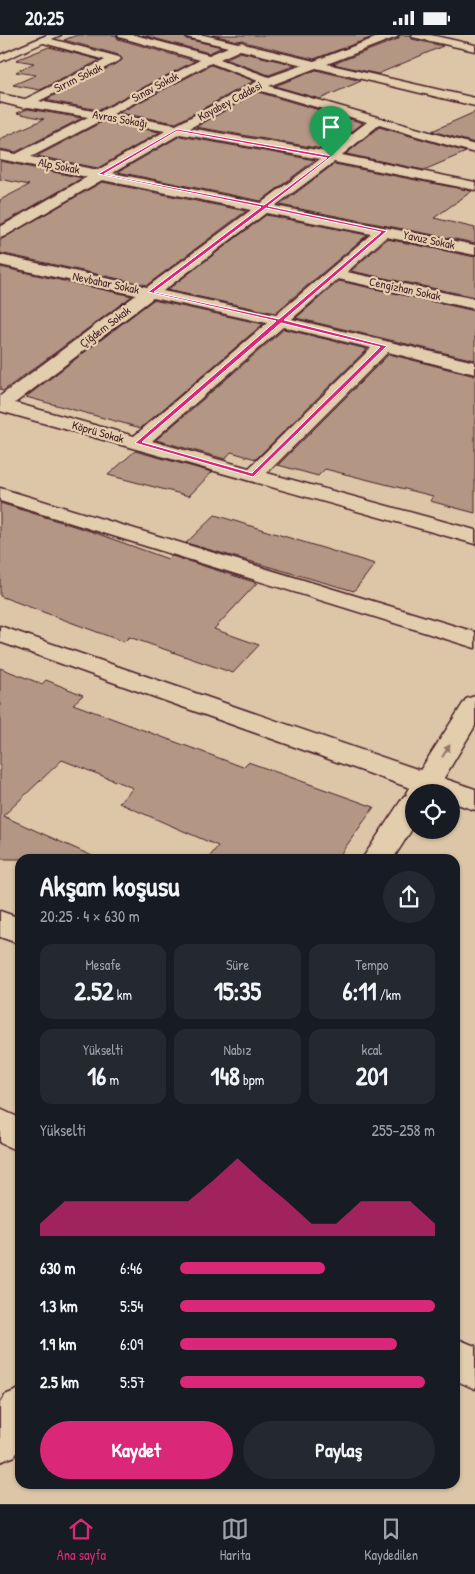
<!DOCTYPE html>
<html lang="tr">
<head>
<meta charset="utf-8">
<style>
  body { margin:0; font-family:"Patrick Hand",sans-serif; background:#242831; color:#f1f3f6; height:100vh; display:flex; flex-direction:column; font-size:19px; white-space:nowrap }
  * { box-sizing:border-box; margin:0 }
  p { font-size:16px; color:#9ea1a6 }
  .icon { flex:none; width:28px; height:28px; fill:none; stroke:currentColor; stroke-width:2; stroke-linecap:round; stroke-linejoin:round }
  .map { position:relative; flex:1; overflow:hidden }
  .side { position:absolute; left:15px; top:819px; width:445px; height:635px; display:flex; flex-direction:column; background:#171b24; border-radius:15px; box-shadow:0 1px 4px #0004 }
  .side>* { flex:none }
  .buttons { position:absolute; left:405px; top:749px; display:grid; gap:10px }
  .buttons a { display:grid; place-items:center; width:55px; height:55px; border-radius:50%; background:#171b24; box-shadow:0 1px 4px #0004; font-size:25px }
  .pin { position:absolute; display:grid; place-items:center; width:42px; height:42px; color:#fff; margin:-51px -21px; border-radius:50% 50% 50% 0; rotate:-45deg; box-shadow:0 0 5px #0007 }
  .pin .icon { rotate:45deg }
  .round { display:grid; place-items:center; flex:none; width:52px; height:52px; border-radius:26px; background:#242831 }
  .headline { display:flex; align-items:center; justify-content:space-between; height:85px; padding:0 25px }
  h1 { font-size:28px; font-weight:700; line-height:38px }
  .stats { display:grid; grid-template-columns:repeat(3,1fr); gap:8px; height:85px; padding:5px 25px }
  .stats div { display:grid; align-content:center; border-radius:12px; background:#242831; text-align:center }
  .stats b { font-size:25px; font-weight:700 }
  .stats small { font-size:14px; font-weight:400 }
  .stats p { font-size:14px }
  .chart { height:140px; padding:10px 25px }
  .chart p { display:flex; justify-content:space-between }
  .chart svg { width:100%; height:90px; margin-top:5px; fill:#db2777; opacity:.7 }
  .button { display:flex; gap:10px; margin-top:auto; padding:10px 25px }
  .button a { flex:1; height:58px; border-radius:30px; background:#db2777; color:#fff; font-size:20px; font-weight:700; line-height:58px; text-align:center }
  .button a+a { background:#242831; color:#f1f3f6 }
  ul { padding:0 25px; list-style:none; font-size:16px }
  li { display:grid; grid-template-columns:80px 60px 1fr; align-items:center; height:38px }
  li i { height:12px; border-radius:6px; background:#db2777 }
  .status { display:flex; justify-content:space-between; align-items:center; height:35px; padding:0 25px; background:#171b24; direction:ltr }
  .status svg { height:14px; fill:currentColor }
  .menu { display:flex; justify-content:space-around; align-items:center; height:70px; border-top:1px solid #363941; background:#171b24; font-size:14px; color:#9ea1a6 }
  .menu a { display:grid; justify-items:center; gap:2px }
  .menu .active { color:#db2777 }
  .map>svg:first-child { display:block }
</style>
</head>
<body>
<div class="status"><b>20:25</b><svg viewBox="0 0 49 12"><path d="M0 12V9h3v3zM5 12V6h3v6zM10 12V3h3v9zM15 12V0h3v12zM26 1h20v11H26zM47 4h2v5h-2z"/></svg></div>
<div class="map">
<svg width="475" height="1469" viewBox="0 0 475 1469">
  <rect width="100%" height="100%" fill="#dcc6a7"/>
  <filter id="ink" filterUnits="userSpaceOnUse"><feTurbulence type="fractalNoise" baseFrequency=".02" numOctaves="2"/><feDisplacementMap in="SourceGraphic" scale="10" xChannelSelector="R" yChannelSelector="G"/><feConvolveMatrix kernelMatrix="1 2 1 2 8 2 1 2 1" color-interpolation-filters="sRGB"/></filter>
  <g filter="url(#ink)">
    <path fill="#b39784" stroke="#4a1f2b" d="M77 0H116L118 4 195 26 99 75 45 65 122 25 119 20 64 5Z
      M142 0H183L186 4 222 12 209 18Z
      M212 0H378L314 24 248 8 243 5 238 6Z
      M400 0H409L412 4 443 11 378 39 333 29 398 4Z
      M49 12 100 25 40 55 13 50 36 40 16 37 34 28 16 25Z
      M240 17 296 30 269 40 225 24Z
      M211 30 254 46 176 88 119 78Z
      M316 35 361 46 320 64 275 51Z
      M258 57 363 88 328 115 196 92Z
      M28 74 82 83 16 117 0 114V104L44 84 17 78Z
      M475 77V108L432 96Z
      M102 87 160 97 98 133 37 121Z
      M379 92 466 117 424 135 346 119Z
      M180 101 315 125 261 166 118 137Z
      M0 126 82 143 0 190V165L29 150 0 144Z
      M334 129 472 156 434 183 475 193V208L280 170Z
      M102 147 246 176 147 250 0 218V205Z
      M266 180 367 200 275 278 167 255Z
      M387 204 475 222V262L351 236Z
      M0 232 132 261 3 356 0 355Z
      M339 246 475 276V325L296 283Z
      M153 265 263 289 141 393 26 362Z
      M284 294 367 314 256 424 231 417 225 424 156 405Z
      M389 319 475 341V478L430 466 433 461 325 434 318 441 278 430Z
      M135 416 212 437 189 461 108 440Z
      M0 468 93 497 168 524 172 521 257 548 214 594 259 610 233 638 129 602 124 607 0 561Z
      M215 480 254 492 375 529 354 556 186 508Z
      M0 633 42 649 46 645 83 660 73 669 243 732 248 727 374 772 337 824H208L218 811 119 768 133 753 62 725 3 781 99 824H0Z"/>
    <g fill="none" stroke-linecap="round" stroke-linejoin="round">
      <defs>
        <path id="minor" d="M118 0H135L209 20 228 12 186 2 185 0H204L238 8 242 7 247 10 314 26 383 0H398L397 2 327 29 475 63V71L316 33 269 51 475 110V118L379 90 342 120 475 147V155L334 127 275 171 475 210V220L386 202 347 237 475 264V274L338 244 292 284 475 327V339L388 317 267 438 475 495V509L0 376V361L136 260 0 230V220L147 252 251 175 102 145 5 201 0 203V192L87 142 0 124V116L16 119 88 82 28 72 24 73 0 67V59L25 64 105 25 40 7 39 5 40 3 44 2 119 22 121 24 119 26 39 66 99 77 200 25 119 2ZM240 15 303 30 269 42 220 24ZM211 28 258 46 176 90 113 79ZM258 55 367 87 328 117 190 93ZM102 85 165 96 98 135 31 122ZM180 99 320 124 261 168 113 138ZM266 178 371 199 276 280 163 256ZM153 263 267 288 134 401 15 368ZM283 292 371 313 249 433 152 406Z
          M411 0H431L475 10V16L412 2Z
          M0 453 475 597V613L0 466Z
          M0 591 475 754V775L451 767V758H424L0 607Z
          M0 876 20 883V909L0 902Z
          M0 1074 20 1083V1117L0 1108Z
          M455 1303 475 1311V1354L455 1345Z"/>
        <path id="secondary" d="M47 0H61L0 27V20Z
          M475 661V691L435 758H414V791L393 824H362L404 761 407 760 406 758 410 751 466 664Z
          M20 1354V1413L15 1421 0 1427V1368L5 1360Z"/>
      </defs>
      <use href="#minor" stroke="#4a1f2b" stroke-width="3"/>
      <use href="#secondary" stroke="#4a1f2b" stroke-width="3"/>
      <use href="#minor" fill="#e2cdac" fill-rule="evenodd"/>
      <use href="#secondary" fill="#e2cdac" fill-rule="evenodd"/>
    </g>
    <defs><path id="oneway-solid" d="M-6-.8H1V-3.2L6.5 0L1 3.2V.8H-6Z" transform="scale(1.25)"/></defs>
    <use fill="#96766c" href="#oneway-solid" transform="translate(446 716) rotate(-58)"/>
  </g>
  <path fill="#db2777" stroke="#fff" fill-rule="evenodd" d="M177 94 332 121 268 171 387 196 284 285 387 311 253 442 135 408 276 286 148 257 261 172 98 139ZM177 96 327 123 264 170 104 139ZM266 173 381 197 279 284 154 257ZM281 288 380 312 252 438 142 407Z"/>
  <g text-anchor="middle" stroke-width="4.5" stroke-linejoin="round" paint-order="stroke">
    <g font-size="12" fill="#4a1f2b" stroke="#e2cdac">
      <text transform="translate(78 43) rotate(-26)" y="4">Sırım Sokak</text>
      <text transform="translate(155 52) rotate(-28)" y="4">Sınav Sokak</text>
      <text transform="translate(230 66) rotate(-28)" y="4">Kayabey Caddesi</text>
      <text transform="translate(120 84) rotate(10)" y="4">Avras Sokağı</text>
      <text transform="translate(59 131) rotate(11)" y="4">Alp Sokak</text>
      <text transform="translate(429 205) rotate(12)" y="4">Yavuz Sokak</text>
      <text transform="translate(106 248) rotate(12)" y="4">Nevbahar Sokak</text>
      <text transform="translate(405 254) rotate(12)" y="4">Cengizhan Sokak</text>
      <text transform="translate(105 292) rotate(-37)" y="4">Çiğdem Sokak</text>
      <text transform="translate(98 397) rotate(16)" y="4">Köprü Sokak</text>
    </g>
  </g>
</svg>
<div class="buttons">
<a><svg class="icon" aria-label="locate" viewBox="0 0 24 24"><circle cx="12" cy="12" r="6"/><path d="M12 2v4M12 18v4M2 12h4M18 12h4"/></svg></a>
</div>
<div class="pin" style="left:331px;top:122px;background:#1e9e55"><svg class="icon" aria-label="arrive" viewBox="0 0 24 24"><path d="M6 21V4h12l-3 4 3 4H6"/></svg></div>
<section class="side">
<div class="headline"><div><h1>Akşam koşusu</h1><p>20:25 · 4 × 630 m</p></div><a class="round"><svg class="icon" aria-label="share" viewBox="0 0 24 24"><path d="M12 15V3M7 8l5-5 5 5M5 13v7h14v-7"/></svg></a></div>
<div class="stats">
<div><p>Mesafe</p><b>2.52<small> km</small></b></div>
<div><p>Süre</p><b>15:35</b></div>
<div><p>Tempo</p><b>6:11<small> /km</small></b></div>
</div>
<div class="stats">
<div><p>Yükselti</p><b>16<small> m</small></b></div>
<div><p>Nabız</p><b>148<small> bpm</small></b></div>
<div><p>kcal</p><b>201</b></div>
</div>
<div class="chart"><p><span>Yükselti</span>255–258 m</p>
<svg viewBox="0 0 160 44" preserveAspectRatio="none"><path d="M0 44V38L10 27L20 27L30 27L40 27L50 27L60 27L70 17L80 6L90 17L100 27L110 38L120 38L130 27L140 27L150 27L160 38V44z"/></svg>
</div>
<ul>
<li><b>630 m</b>6:46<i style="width:57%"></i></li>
<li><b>1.3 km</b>5:54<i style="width:100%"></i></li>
<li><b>1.9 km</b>6:09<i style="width:85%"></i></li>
<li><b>2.5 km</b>5:57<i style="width:96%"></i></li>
</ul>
<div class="button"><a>Kaydet</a><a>Paylaş</a></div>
</section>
</div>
<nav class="menu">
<a class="active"><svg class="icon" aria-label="home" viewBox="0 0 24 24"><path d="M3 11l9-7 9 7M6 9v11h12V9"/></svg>Ana sayfa</a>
<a><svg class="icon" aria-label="map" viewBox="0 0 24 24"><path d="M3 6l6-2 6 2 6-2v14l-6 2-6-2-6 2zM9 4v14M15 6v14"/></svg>Harita</a>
<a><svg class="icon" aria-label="saved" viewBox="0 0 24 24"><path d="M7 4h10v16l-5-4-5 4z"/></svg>Kaydedilen</a>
</nav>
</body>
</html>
